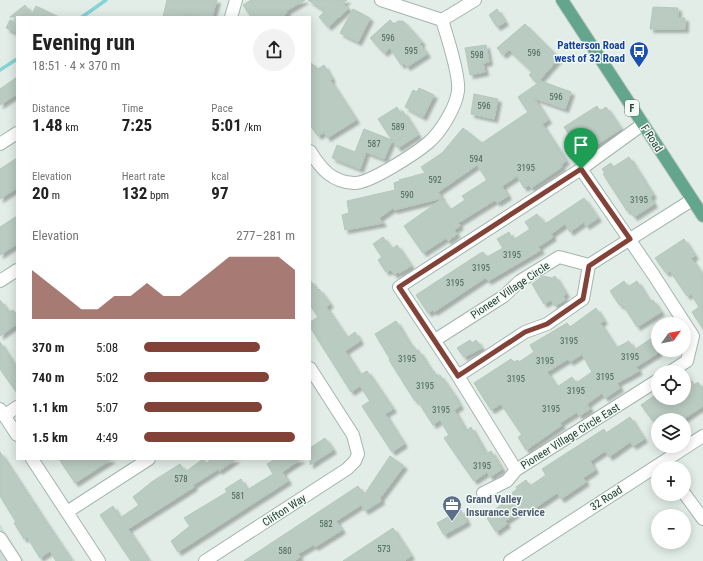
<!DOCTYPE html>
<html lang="en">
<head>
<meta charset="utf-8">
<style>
  body { margin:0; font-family:"Roboto Condensed",sans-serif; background:#f2f2f2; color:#222; height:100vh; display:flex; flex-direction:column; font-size:15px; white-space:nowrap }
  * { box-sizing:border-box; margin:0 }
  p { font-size:13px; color:#767676 }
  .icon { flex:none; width:22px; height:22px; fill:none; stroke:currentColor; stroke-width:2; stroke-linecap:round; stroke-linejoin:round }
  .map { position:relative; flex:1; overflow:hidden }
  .sheet { position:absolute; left:16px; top:16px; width:295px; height:444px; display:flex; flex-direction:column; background:#fff; border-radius:0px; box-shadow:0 2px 10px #0003 }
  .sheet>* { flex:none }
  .needle { width:26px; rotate:57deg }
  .fabs { position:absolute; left:651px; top:317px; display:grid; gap:8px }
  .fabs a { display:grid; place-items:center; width:40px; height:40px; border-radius:50%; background:#fff; box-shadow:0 2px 10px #0003; font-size:20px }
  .pin { position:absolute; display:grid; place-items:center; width:34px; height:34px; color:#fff; margin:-41px -17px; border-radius:50% 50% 50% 0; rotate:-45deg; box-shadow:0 0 4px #0007 }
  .pin .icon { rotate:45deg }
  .round { display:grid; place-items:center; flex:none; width:42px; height:42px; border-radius:21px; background:#f2f2f2 }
  .overview { display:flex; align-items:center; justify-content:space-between; height:68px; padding:0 16px }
  h1 { font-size:22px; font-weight:700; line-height:30px }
  .metrics { display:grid; grid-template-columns:repeat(3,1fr); gap:6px; height:68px; padding:4px 16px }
  .metrics div { display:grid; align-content:center }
  .metrics b { font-size:17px; font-weight:700 }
  .metrics small { font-size:11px; font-weight:400 }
  .metrics p { font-size:11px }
  .chart { height:112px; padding:8px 16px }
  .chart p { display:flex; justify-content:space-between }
  .chart svg { width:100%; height:72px; margin-top:4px; fill:#834238; opacity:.7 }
  ul { padding:0 16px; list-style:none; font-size:13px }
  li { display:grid; grid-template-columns:64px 48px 1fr; align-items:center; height:30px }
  li i { height:10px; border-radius:5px; background:#834238 }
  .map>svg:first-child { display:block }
</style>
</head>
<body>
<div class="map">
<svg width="703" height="561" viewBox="0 0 703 561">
  <defs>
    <filter id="shadow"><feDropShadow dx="3.5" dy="3.5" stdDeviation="1" flood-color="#0004"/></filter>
  </defs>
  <rect width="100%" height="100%" fill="#e2ede7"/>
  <path fill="#d0ddd6" d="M0 524 24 561H0Z"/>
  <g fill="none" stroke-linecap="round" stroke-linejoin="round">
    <path stroke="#86d2d5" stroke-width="3.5" d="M82 17 106 0
      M0 70 17 59"/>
  </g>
  <path fill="#bacbc2" stroke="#b4c7bd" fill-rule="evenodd" filter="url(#shadow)" d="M167 0H217L212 17 183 15V17H163Z
    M251 0H305L286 11 287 13 282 17H251L243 5Z
    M308 0H347L342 4 349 8 328 27 319 17 325 11Z
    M25 5 32 14 36 6 59 17H10Z
    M653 7 678 8V18H685V29H650Z
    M353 9 370 18 358 42 340 33Z
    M497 9 505 22 497 27 489 15Z
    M10 20 17 23V33L6 28Z
    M390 20 394 24 398 21H403L422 42 420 44 427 54 407 67 404 63 401 65 390 48 384 53 370 38Z
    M525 24 559 58 537 83 529 75 532 72 509 50 503 55 497 48Z
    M486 45 489 62 483 63 485 72 470 75 465 48Z
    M310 62 318 69 324 65 332 79 330 80 356 120 327 138 324 132 318 136 310 125Z
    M17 77V94L0 105V89Z
    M541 81 571 92 565 109 534 98 548 120 542 124 566 161 561 165 562 167 531 188 529 185 524 188 517 176 502 186 508 196 497 203 495 200 458 223 460 226 454 230 457 234 448 241 446 238 423 253 404 226 442 199 450 210 465 200 462 196 487 180 477 165 438 192 442 198 394 210 393 208 379 218 383 223 345 230 342 215 349 213 347 201 395 190 394 183 400 181 399 180 425 173 421 167 442 153 463 128 482 143 528 112 518 97Z
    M419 88 434 95 423 117 405 107 413 90 417 92Z
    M474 94 498 99 494 119 471 114Z
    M597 106 600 111 606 107 621 129 582 154 564 127Z
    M397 107 401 114 403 111 418 135 398 148 392 140 384 159 366 152 360 169 332 158 337 145 355 152 364 129 392 140 378 119Z
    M629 157 653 195 650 197 654 204 634 217 629 210 627 211 603 174 605 173 602 169 611 163 613 167Z
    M17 158V188L0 199V169Z
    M584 198 598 218 586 226 584 222 570 232 565 224 551 234 553 237 538 247 541 250 488 281 485 278 434 312 433 310 428 313 416 295 479 254 483 252 487 257 503 248 497 239 509 232 513 240 530 229 525 222 537 214 545 224Z
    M17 216V244L0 255V227Z
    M383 237 392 249 397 245 411 266 399 273 398 272 395 275 390 270 386 272 378 260 382 257 373 244Z
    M684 239 695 256 691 258 703 276V329L692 312 699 307 691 294 687 296 670 271 666 273 655 258Z
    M543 276 552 278 555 276 566 294 563 296 565 300 555 306 551 300 544 304 532 284Z
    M310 280 317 290 319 289 330 304 326 307 347 338 355 332 360 341 345 351 360 375 367 371 393 409 385 414 404 444 392 452 362 406 370 401 360 386 351 392 310 327V322L318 317 310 305Z
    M624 281 628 287 637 281 650 302 653 300 661 312 637 327 623 305 621 306 618 303 610 291Z
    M0 300 9 312 13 310 17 314V324L0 336Z
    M596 308 604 321 600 323 616 348 629 341 634 350 658 334V353L636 367 639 371 617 383 620 388 605 398 602 393 587 404 590 409 579 416 577 412 560 423 562 425 526 450 518 437 522 435 501 404 491 410 474 383 511 359 514 362 518 360 519 362 534 352 530 345 567 323 570 327ZM582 354 592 372 576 383 572 377 557 387 547 372 568 359 570 362Z
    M396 321 412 348 414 346 417 352 419 351 432 372 434 371 437 377 440 375 454 395 460 406 454 410 466 431 471 427 486 454 491 451 502 469 490 477 487 472 474 481 444 438 449 435 440 420 433 425 417 400 415 401 389 360 390 359 375 334Z
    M470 340 472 343 476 340 482 348 464 357 457 348Z
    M0 342 17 369V393L0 369Z
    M684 373 690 382 692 381 694 385 698 382 703 390V406L682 420H652L641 405 654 396 656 400 658 398H684Z
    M630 417 644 439 633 446 630 442 609 457 605 451 590 461 595 470 583 478 586 482 561 499 557 493 532 510 529 507 523 509 505 521 507 524 496 532 487 518 492 514 491 512 514 496 512 493 517 489 516 487 526 480 530 486 546 475 542 469 604 429 606 433Z
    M325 438 333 450 310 465V448Z
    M0 452 41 515 72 561H56L50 551 40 558 27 537 24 539 14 523 16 522 0 496Z
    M390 456 404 466 380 498 381 501 365 511 361 505 336 521 342 530 315 547 313 545 298 554 300 557 294 561H244L358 486 364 495Z
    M59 459H112L75 483Z
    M203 459 207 463 211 459H236L219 471 218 469 193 485 194 487 128 529 149 561H131L100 515 113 506 120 518 139 505 133 497 153 481 180 464 185 472Z
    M276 459H301L282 472 288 481 178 552 171 541 190 526 184 518 227 492 225 489 241 479 247 490 273 474 267 464Z
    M461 510 467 522 444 535 437 523Z
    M393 528 411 556 404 561H343Z"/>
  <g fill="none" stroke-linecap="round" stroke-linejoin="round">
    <defs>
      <path id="minor" d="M381 0 442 20
        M231 17 236 0
        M442 20 475 0
        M0 144 17 133
        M310 151C321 169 332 182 354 183 369 184 416 153 428 143 441 132 456 107 458 91 460 75 447 36 442 20
        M581 169 653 274 693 336 687 361 670 372
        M0 281 17 270
        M435 340 504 296 520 281 559 257 589 265
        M458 376 525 332 547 324 583 299 589 265 692 200
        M0 409 17 435
        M4 416 17 407
        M32 459 99 561
        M516 470 458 376 399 287 581 169 643 124
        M483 493 507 481 516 470 658 380
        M684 493 703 519
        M67 512 149 459
        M0 538 15 561
        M205 561 347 469 355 461 358 454 353 435 310 368
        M510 561 703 436"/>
      <path id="major" d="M562 0 703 216"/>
    </defs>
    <use href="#minor" stroke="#a4b5ae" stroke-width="14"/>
    <use href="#major" stroke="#c1c9c6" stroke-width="14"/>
    <use href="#minor" stroke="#fff" stroke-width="12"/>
    <use href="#major" stroke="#64a58d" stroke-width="12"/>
  </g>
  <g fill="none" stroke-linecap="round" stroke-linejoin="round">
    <defs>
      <path id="route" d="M581 169 630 239 589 266 583 299 547 324 525 332 458 376 399 287Z"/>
    </defs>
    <use href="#route" stroke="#fff" stroke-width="8"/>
    <use href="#route" stroke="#834238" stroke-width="5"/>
  </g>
  <defs>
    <symbol id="bus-pin" viewBox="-11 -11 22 30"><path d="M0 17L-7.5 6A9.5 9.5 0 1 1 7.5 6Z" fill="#1a4fb4" stroke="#f3f9f5"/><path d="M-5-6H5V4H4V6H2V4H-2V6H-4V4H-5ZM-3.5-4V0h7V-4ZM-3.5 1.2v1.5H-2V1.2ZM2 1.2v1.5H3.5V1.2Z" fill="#fff"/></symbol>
    <symbol id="office-pin" viewBox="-11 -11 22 30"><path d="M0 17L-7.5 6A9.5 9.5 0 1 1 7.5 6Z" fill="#5c6f8a" stroke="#f3f9f5"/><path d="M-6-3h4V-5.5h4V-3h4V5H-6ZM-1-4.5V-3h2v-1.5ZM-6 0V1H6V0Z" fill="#fff"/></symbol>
  </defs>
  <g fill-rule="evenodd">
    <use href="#bus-pin" x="628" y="40" width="22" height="30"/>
    <use href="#office-pin" x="441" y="494" width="22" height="30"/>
  </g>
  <g text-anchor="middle" stroke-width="3" stroke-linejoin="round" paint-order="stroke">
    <g font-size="9" fill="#476258">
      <text x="388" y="41">596</text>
      <text x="411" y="54">595</text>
      <text x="534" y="56">596</text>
      <text x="477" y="58">598</text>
      <text x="556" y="100">596</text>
      <text x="484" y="109">596</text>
      <text x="398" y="130">589</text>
      <text x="374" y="147">587</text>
      <text x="476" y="162">594</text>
      <text x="526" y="171">3195</text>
      <text x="435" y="183">592</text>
      <text x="407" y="198">590</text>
      <text x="639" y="203">3195</text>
      <text x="512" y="258">3195</text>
      <text x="481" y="271">3195</text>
      <text x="455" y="286">3195</text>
      <text x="569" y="344">3195</text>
      <text x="630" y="360">3195</text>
      <text x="407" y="362">3195</text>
      <text x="545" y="364">3195</text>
      <text x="605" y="380">3195</text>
      <text x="516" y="382">3195</text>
      <text x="425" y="389">3195</text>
      <text x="576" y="394">3195</text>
      <text x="551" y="412">3195</text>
      <text x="441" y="413">3195</text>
      <text x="482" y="469">3195</text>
      <text x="181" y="482">578</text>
      <text x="238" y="499">581</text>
      <text x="326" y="527">582</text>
      <text x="384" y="552">573</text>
      <text x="285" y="554">580</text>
    </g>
    <rect fill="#f3f9f5" stroke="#60776e" stroke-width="1" x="625" y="100" width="14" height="16" rx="3"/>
    <g font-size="10" font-weight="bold" fill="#213f34">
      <text x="632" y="112">F</text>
    </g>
    <g font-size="11" font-weight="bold" fill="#164399" stroke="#f3f9f5" text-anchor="end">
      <text x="625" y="49">Patterson Road<tspan x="625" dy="13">west of 32 Road</tspan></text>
    </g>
    <g font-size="11" fill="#213f34" stroke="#f3f9f5">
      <text transform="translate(652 138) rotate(57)" y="4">F Road</text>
      <text transform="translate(510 290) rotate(-34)" y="4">Pioneer Village Circle</text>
      <text transform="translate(570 436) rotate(-32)" y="4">Pioneer Village Circle East</text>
      <text transform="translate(606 498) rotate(-33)" y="4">32 Road</text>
      <text transform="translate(284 510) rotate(-33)" y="4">Clifton Way</text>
    </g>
    <g font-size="11" font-weight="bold" fill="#4e5e75" stroke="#f3f9f5" text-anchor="start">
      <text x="466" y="503">Grand Valley<tspan x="466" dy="13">Insurance Service</tspan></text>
    </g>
  </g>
</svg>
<div class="fabs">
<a><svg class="needle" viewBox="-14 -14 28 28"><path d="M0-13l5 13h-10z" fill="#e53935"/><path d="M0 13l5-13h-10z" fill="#767676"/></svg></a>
<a><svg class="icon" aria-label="locate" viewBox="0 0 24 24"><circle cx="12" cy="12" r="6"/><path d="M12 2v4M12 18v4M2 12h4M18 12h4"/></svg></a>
<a><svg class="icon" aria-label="layers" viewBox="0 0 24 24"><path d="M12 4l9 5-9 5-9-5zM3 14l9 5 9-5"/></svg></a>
<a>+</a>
<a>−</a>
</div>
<div class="pin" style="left:581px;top:169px;background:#1e9e55"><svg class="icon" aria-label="arrive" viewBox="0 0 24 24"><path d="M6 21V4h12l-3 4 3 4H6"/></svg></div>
<section class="sheet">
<div class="overview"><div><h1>Evening run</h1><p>18:51 · 4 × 370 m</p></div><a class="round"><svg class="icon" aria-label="share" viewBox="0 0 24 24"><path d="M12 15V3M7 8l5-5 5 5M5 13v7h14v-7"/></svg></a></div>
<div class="metrics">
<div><p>Distance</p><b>1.48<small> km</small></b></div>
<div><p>Time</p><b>7:25</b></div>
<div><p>Pace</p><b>5:01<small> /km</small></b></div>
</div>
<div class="metrics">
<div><p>Elevation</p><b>20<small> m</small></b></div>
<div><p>Heart rate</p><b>132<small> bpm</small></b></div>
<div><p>kcal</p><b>97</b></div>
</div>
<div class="chart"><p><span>Elevation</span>277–281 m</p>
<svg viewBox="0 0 160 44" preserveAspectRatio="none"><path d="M0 44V14L10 22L20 30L30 38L40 38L50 30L60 30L70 22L80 30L90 30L100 22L110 14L120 6L130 6L140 6L150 6L160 14V44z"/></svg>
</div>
<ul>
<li><b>370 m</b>5:08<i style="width:77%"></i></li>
<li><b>740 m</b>5:02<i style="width:83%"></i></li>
<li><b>1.1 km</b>5:07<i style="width:78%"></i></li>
<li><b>1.5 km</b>4:49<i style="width:100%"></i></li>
</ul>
</section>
</div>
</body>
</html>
